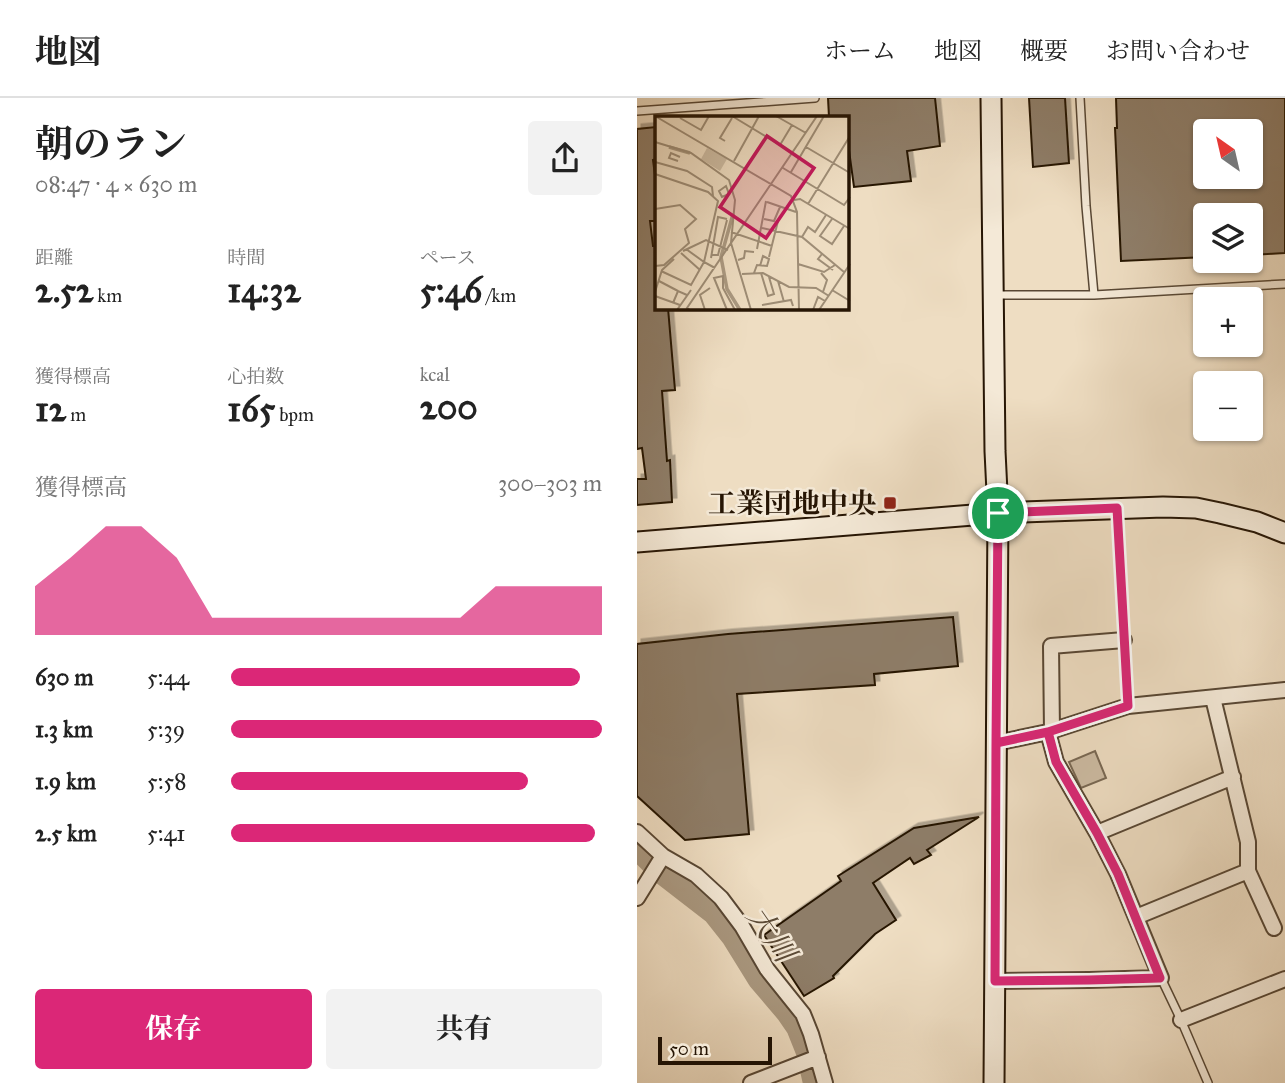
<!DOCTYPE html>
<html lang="ja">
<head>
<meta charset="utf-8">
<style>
  body { margin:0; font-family:"IM FELL Great Primer","Noto Serif JP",serif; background:#f2f2f2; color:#222; height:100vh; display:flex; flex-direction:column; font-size:26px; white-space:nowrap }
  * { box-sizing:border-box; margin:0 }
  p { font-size:23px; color:#767676 }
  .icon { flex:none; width:38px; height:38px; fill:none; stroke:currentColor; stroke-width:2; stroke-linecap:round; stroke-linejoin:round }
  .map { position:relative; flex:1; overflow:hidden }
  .panel { display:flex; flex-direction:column; background:#fff; width:637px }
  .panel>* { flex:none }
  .needle { width:46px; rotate:326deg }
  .fabs { position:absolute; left:556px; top:21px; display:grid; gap:14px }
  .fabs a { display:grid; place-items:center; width:70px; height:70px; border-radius:7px; background:#fff; box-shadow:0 2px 5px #0004; font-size:35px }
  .scale { position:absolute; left:21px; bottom:18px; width:114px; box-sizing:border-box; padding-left:7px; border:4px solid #261504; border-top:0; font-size:19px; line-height:24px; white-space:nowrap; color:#261504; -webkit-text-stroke:5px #f4e9d7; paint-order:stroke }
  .pin { position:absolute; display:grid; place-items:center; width:60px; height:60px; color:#fff; margin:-30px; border:4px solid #fff; border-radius:50%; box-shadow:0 2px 7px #0007 }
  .round { display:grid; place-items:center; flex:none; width:74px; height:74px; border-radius:7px; background:#f2f2f2 }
  .summary { display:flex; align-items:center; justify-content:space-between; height:119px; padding:0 35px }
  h1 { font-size:38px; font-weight:700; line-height:52px }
  .figures { display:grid; grid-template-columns:repeat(3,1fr); gap:10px; height:119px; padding:7px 35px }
  .figures div { display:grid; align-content:center }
  .figures b { font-size:35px; font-weight:700 }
  .figures small { font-size:19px; font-weight:400 }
  .figures p { font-size:19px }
  .chart { height:196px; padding:14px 35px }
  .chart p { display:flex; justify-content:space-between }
  .chart svg { width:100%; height:126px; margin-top:7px; fill:#db2777; opacity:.7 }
  .action { display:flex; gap:14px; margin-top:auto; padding:14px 35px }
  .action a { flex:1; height:80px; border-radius:7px; background:#db2777; color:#fff; font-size:28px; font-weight:700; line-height:80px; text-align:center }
  .action a+a { background:#f2f2f2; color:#222 }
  ul { padding:0 35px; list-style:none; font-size:23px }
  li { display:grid; grid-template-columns:112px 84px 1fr; align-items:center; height:52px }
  li i { height:18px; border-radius:9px; background:#db2777 }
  header { display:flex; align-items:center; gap:42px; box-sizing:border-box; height:98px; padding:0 35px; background:#fff; border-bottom:2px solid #e0e0e0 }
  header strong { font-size:33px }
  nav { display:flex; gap:38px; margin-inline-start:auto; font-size:24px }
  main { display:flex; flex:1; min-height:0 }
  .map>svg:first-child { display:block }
</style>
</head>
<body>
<header>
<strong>地図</strong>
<nav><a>ホーム</a><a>地図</a><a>概要</a><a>お問い合わせ</a></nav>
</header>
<main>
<section class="panel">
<div class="summary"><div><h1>朝のラン</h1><p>08:47 · 4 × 630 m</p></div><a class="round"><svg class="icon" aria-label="share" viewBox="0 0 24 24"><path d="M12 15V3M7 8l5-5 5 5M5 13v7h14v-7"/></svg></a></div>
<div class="figures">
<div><p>距離</p><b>2.52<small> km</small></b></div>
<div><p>時間</p><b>14:32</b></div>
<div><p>ペース</p><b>5:46<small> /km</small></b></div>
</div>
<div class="figures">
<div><p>獲得標高</p><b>12<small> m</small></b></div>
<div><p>心拍数</p><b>165<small> bpm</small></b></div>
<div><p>kcal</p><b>200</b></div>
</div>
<div class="chart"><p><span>獲得標高</span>300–303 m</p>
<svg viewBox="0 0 160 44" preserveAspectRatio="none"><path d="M0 44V27L10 17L20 6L30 6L40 17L50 38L60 38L70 38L80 38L90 38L100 38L110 38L120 38L130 27L140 27L150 27L160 27V44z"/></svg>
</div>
<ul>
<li><b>630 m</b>5:44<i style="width:94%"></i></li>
<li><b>1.3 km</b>5:39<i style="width:100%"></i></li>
<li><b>1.9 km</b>5:58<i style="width:80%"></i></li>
<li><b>2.5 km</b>5:41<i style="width:98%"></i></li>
</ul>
<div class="action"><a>保存</a><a>共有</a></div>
</section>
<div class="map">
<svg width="648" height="985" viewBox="0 0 648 985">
  <defs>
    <filter id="shadow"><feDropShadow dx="4.5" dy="-4.5" stdDeviation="0" flood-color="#0004"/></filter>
  </defs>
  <rect width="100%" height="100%" fill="#eeddc2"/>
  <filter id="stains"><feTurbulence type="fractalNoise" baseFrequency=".00286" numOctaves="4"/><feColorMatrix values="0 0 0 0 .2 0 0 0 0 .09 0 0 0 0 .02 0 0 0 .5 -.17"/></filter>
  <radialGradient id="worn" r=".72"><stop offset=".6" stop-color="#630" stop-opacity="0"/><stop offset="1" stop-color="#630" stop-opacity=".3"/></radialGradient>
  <path fill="#ccbba2" stroke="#796853" stroke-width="2" d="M458 653 469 680 444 690 432 664Z"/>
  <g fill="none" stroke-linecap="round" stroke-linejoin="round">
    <path stroke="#aa9981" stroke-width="26" d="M0 748 25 773 78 814 97 838 123 880 151 913 162 929 172 954 179 985"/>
  </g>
  <path fill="#8e7d67" stroke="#261504" stroke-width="2" fill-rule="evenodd" filter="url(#shadow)" d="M191 0H298L303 48 270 53 274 83 217 89 210 38V19H192Z
    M392 0H428L432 65 396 69Z
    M479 0H648V155L614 157V117H569V159L484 163 478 30H480ZM569 33H614V79H569Z
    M19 29V61L16 62 19 85V123H13L16 148H19V210H31L38 292 25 293 30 363 33 362 35 404 0 407V381H9L5 350 0 351V31Z
    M316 519 321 568 237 576 238 587 100 596 112 736 48 742 0 698V546L91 536Z
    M342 719 290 752 294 757 277 766 273 760 236 785 259 822 238 836 196 878 197 880 167 898 127 837 204 783 201 778 277 730Z"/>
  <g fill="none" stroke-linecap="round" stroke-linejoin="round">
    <defs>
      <path id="lane" d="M443 0 449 108 457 197
        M0 13 178 0
        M359 197H457L648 186
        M480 413 491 608
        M524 880 544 922 571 985"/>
      <path id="street" d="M415 633 414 548 487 542
        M359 645 411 634 491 608 648 592
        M0 734 26 758 59 777 84 800 105 828 130 871 166 916 174 936 188 985
        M460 735 596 679
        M611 773 637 830
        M0 800 26 758
        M499 819 611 773V744L576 600
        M358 883 452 882 524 880 481 776 460 735 419 664 411 634
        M544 922 648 881
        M114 985 181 959"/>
      <path id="secondary" d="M354 0 358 353 361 415 357 985
        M0 444 361 415 526 409 559 410 583 415 620 424 648 435"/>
    </defs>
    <use href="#lane" stroke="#584734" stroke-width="10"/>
    <use href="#street" stroke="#584734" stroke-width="18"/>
    <use href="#secondary" stroke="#261504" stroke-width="23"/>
    <use href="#lane" stroke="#f4e9d7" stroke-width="7"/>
    <use href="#street" stroke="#f4e9d7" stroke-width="14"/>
    <use href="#secondary" stroke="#f4e9d7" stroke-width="19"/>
  </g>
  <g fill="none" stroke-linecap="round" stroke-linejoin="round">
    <defs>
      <path id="route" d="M361 415 359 645 411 634 419 664 460 735 481 776 523 880 452 882 358 883 359 645 411 634 491 608 480 410 361 415"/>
    </defs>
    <use href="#route" stroke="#fff" stroke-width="14"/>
    <use href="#route" stroke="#db2777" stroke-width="9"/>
  </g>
  <rect fill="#8f2418" stroke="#f4e9d7" stroke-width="2.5" x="246" y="398" width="14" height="14" rx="3.5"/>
  <g text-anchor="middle" stroke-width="5" stroke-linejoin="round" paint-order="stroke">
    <g font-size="28" font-weight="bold" fill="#261504" stroke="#f4e9d7" text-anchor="end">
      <text x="239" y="415">工業団地中央</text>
    </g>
    <g font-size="30" font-style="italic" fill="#5b4a36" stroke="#f4e9d7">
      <text transform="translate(134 836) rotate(55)" y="10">大川</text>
    </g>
  </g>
  <g transform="translate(18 18)">
    <rect width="194" height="194" fill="#eeddc2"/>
    <path d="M52 32 72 43 65 55 46 43Z" fill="#ccbba2"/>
    <path fill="none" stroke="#aa9981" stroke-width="3.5" d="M14 31 35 37M78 98 66 141 72 173 85 194"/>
    <path fill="none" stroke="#9e8d76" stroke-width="2" d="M0 0 136 80 142 96 144 194M77 0 125 29 137 9M121 0 151 17M25 2 46 14 54 0M70 25 65 22 77 2M0 26 36 37 74 64 80 84 76 127 96 194M151 31 195 57M23 45 14 42 16 37 25 41M79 45 104 0M0 46 32 55 57 71 58 80M128 52 189 89 195 81M136 56 169 0M0 58 53 76 63 85 49 146 60 152M71 70 74 78 67 81 64 75ZM139 84 145 83 195 113M112 86 141 96M153 88 195 20M0 93 25 89 41 103 30 113 34 127 9 149 0 150M109 103 119 105 125 91M177 103 165 120 177 128 189 110M107 112 147 121 189 156M76 116 117 130M147 121 153 111 160 116 171 99M102 133 111 85M28 135 51 124 73 134M26 137 45 154M167 138 163 143 178 154M56 139H63L72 104M114 141 123 105M56 142 63 101 72 103M83 144 89 142 90 135 99 136M143 148 169 156 180 149M6 155 36 169 49 146 31 133M99 157 102 149 112 150 114 143 108 140 105 150M106 157 113 180 119 178 114 161M166 157 172 164 168 176M87 158 108 157 134 171 161 172 174 180M4 165 23 175M123 165 129 186M177 174 195 185M0 176 7 154 19 143M0 180 25 189M18 187 23 175 32 179M107 189 136 184 138 190M22 194 36 174M35 194 32 192 162 0M50 194 45 179 55 172M72 194 59 162 68 160V172L80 194M158 194 163 181 170 185M164 194 195 148"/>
    <path fill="#c2185b" fill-opacity="0.15" stroke="#c2185b" stroke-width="3.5" d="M112 20 159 52 111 122 65 91Z"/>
    <rect width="194" height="194" fill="none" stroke="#261504" stroke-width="3.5"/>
  </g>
  <rect width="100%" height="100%" filter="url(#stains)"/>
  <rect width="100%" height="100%" fill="url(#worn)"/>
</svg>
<div class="fabs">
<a><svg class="needle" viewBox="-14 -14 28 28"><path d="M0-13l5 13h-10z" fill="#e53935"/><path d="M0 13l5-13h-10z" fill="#767676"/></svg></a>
<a><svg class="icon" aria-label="layers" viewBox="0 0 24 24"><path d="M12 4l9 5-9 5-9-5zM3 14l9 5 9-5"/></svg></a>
<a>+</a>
<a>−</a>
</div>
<div class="scale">50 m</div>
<div class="pin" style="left:361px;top:415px;background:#1e9e55"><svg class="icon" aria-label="arrive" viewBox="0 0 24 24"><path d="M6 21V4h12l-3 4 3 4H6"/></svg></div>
</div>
</main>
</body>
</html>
